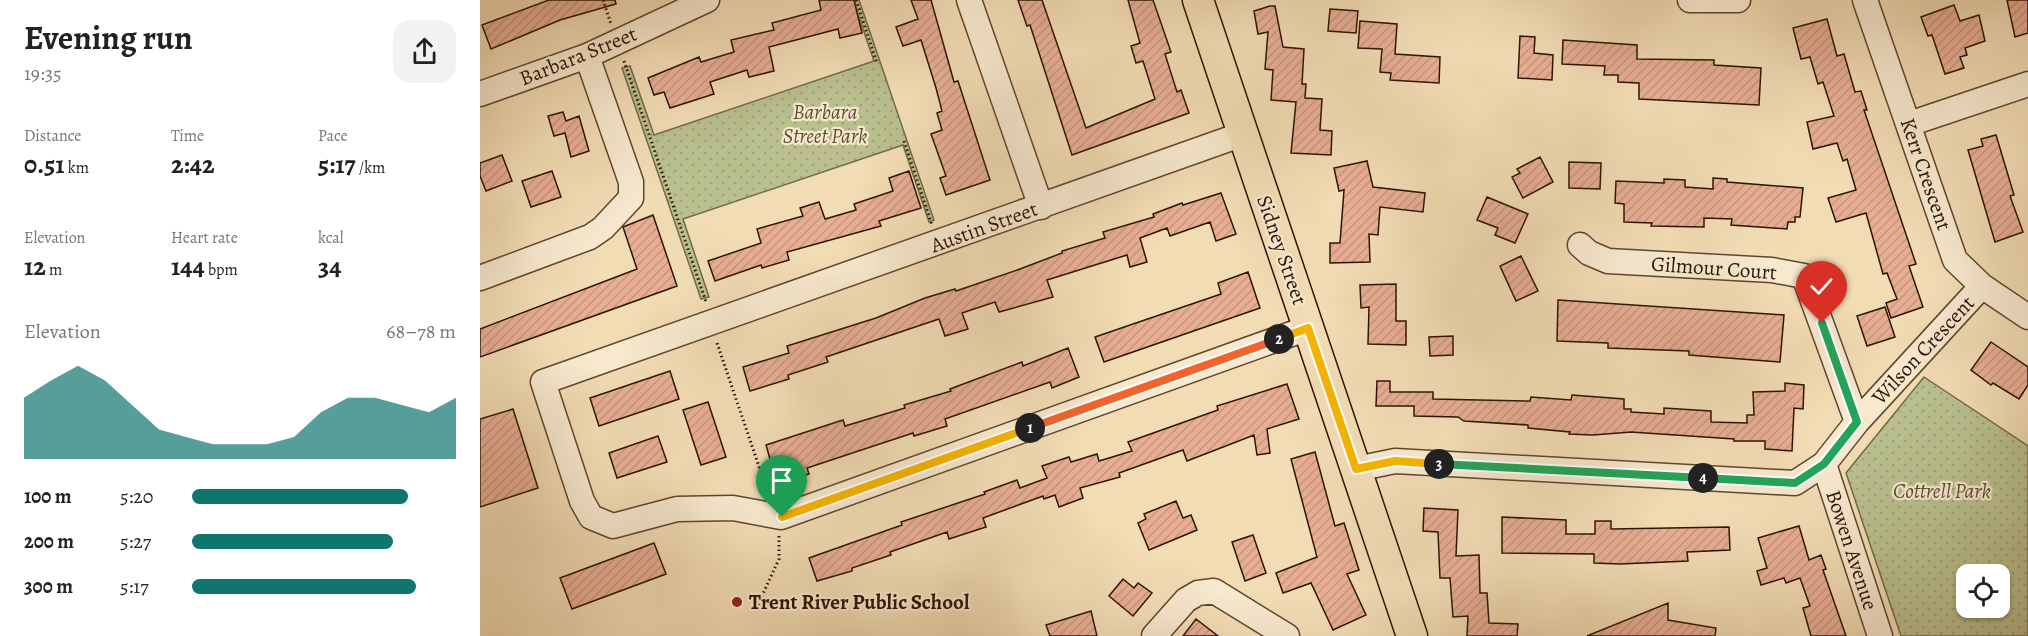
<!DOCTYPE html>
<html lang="en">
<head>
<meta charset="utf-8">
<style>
  body { margin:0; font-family:Alegreya,serif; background:#f2f2f2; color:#222; height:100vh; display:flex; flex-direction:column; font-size:22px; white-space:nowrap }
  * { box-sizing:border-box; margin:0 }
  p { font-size:20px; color:#767676 }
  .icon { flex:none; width:33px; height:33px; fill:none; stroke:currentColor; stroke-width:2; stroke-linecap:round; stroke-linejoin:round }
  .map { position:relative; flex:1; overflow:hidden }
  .side { display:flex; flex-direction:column; background:#fff; width:480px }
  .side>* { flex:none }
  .controls { position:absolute; left:1476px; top:564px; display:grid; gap:12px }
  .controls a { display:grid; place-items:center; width:54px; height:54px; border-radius:12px; background:#fff; box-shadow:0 2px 4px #0004; font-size:30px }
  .pin { position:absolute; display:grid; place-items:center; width:51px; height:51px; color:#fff; margin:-62px -26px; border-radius:50% 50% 50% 0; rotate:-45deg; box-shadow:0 0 6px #0007 }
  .pin .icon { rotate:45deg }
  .km { position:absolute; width:30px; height:30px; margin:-15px; border-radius:50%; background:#222; color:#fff; font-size:16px; line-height:30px; text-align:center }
  .round { display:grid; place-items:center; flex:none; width:63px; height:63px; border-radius:18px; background:#f2f2f2 }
  .overview { display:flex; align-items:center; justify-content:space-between; height:102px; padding:0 24px }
  h1 { font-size:33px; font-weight:700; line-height:45px }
  .stats { display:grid; grid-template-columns:repeat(3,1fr); gap:9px; height:102px; padding:6px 24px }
  .stats div { display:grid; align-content:center }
  .stats b { font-size:26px; font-weight:700 }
  .stats small { font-size:16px; font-weight:400 }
  .stats p { font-size:16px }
  .chart { height:168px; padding:12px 24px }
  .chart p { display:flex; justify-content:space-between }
  .chart svg { width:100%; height:108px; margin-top:6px; fill:#0f766e; opacity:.7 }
  ul { padding:0 24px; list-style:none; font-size:20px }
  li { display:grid; grid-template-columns:96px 72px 1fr; align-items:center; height:45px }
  li i { height:15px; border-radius:8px; background:#0f766e }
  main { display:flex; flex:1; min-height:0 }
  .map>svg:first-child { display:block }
</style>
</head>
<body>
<main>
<section class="side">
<div class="overview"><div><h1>Evening run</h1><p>19:35</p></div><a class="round"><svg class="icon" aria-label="share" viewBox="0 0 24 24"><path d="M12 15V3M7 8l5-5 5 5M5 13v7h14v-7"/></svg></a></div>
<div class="stats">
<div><p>Distance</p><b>0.51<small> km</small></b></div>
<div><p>Time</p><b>2:42</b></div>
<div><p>Pace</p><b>5:17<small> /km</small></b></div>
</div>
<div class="stats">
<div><p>Elevation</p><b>12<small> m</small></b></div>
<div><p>Heart rate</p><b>144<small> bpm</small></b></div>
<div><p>kcal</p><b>34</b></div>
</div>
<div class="chart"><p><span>Elevation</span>68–78 m</p>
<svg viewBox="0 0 160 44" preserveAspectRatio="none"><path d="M0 44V19L10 12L20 6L30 12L40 22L50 32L60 35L70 38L80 38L90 38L100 35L110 25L120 19L130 19L140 22L150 25L160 19V44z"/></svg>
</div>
<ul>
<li><b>100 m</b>5:20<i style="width:82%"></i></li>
<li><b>200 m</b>5:27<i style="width:76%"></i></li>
<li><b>300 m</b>5:17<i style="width:85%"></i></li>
</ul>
</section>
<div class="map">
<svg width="1548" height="636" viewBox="0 0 1548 636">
  <defs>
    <pattern id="park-dots" width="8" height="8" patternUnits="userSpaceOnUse" patternTransform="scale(1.5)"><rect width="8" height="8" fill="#b9c08e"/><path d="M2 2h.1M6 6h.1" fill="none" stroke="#9fa479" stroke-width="1.8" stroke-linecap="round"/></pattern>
    <pattern id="building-hatch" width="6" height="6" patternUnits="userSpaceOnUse" patternTransform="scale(1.5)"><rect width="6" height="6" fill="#e8ae94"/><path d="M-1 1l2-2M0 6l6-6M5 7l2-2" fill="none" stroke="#c7957e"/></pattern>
  </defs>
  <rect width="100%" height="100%" fill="#f2dcb4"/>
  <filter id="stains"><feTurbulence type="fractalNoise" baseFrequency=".00333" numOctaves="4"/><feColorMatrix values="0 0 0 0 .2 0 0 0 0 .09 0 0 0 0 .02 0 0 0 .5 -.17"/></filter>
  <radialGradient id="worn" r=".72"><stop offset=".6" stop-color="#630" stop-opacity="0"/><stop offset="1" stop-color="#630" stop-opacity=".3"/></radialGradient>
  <path fill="url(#park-dots)" stroke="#726a48" stroke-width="1.5" fill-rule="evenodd" d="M373 0H379L454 220 449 222 423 145 203 219 229 297 221 299 142 68 150 66 174 135 394 61Z
    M1444 377 1548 446V636H1421L1366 473ZM1486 574H1520V608H1486Z"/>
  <path fill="url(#building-hatch)" stroke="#2c1403" stroke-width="1.5" d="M69 0H135L136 4 80 20 11 49 2 25Z
    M339 0H374L382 33 360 38 358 29 289 47 294 71 269 77 267 70 230 82 234 94 190 108 184 92 174 95 168 78 219 57 221 62 254 52 251 40 294 30 292 23 341 10Z
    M431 0H451L474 82 478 81 510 180 466 195 460 178 466 176 451 134 462 130 457 113 462 111 456 88 441 40 423 46 416 27 438 19Z
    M538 0H562L606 128 675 99 663 61 656 63 651 46 660 43 648 0H673L691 52 685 54 697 92 701 90 709 113 592 155 550 25 547 26Z
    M1527 0H1548V33L1535 37Z
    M1474 5 1480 21 1499 15 1505 41 1485 48 1487 55 1480 57 1484 68 1465 74 1452 35 1448 36 1441 17Z
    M790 6H795L803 47 824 49 822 84H826L825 98 842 99 840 130 852 131 851 155 811 153 816 102 791 100 793 70 785 69 788 32 778 34 774 11Z
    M850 9 878 11 876 33 848 31Z
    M1347 19 1357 56 1364 54 1375 92 1381 91 1387 110H1384L1436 264 1429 266 1443 307 1411 318 1406 303 1417 299 1407 273 1403 274 1386 213 1356 222 1348 198 1376 190 1367 159 1363 161 1357 143 1333 149 1327 122 1354 116 1343 82 1338 84 1330 57 1321 59 1313 28Z
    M880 21 917 24 915 54 960 57 959 83 910 80 911 73 900 72 902 49 878 48Z
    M1040 36 1055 37 1054 53 1073 55 1072 80 1038 78Z
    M1083 40 1157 45V59L1234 60V65L1281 68 1279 105 1159 99V83L1138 82V75H1124L1125 66 1082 64Z
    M83 112 86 121 99 116 109 151 91 157 85 133 74 136 68 116Z
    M1516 135 1534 195 1530 196 1543 232 1515 242 1488 150 1503 146 1501 139Z
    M22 155 32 181 6 191 0 176V163Z
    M1060 157 1073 182 1043 198 1032 177 1040 173 1037 169Z
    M887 161 893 187 945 193 943 212 900 207 898 235 889 234 890 262 850 263V243H860L864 190 859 191 854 168Z
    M1089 162 1121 163 1120 189 1089 188Z
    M72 171 81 197 51 207 42 181Z
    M429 171 441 208 399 221 401 226 307 252 309 260 282 268 281 265 235 281 228 261 281 243 277 229 323 216 320 208 339 202 345 219 376 210 374 204 413 191 409 178Z
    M1233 178 1247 179V182L1323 188 1320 217H1315V222H1308L1307 229 1251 225 1252 219 1224 218V227L1171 226 1172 223 1144 222V204L1135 203 1136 181 1184 183V179L1205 180V187L1233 189Z
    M741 193 756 234 736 241 730 222 690 236 687 228 660 238 667 262 650 267 647 255 567 280 573 297 519 312 515 302 482 313 488 329 465 336 459 319 346 357 348 362 308 375 309 379 270 391 263 367 309 353 307 346 396 318 445 298 475 289 476 291 540 269 582 253V251L625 238 623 232 674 217 673 214 702 203 703 205Z
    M1007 197 1048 214 1035 243 1015 235 1018 228 997 220Z
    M173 215 197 286 0 357V329L157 269 143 227Z
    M1041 256 1058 291 1036 301 1020 266Z
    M768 272 780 308 624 362 615 337 741 294 738 283Z
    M916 284V321H926V345L888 344 889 307 881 308 880 285Z
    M1078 300 1304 315 1300 362 1209 355V351L1128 348V343L1077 341Z
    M1405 307 1415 337 1387 346 1377 316Z
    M973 336V355L950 356 949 337Z
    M1511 342 1548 367V385L1539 399 1513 383 1511 385 1491 370Z
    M588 348 599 377 572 388 570 382 465 419 467 426 434 436 433 433 327 468 329 474 307 480 301 463 292 466 286 445 363 420 365 426 425 408 424 405 471 391 470 389 542 362 543 366Z
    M190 371 199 399 119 426 110 398Z
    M897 381H910V392H953V399L1050 401 1051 397 1091 400 1092 395 1144 399V409H1151V412L1184 414V408L1231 411V422L1267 423V415H1274L1273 392 1305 391V383L1324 385 1323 409 1314 408 1312 451 1285 449V441H1254V439L1151 432 1113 435 1089 434 1090 432 1048 428V425L984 421 978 417 934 416V406H896Z
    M807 384 819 419 787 429 790 453 777 455 774 435 707 461 703 450 639 473 640 477 600 488 603 498 579 507 575 495 564 499 563 496 503 518 506 527 469 539 467 532 410 552 411 555 372 568V571L337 581 329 558 422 525 421 522 505 494 504 492 537 480 540 488 567 478 562 466 589 457 591 462 617 454 619 461 652 451 648 442 738 410 737 406Z
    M228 402 246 457 221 465 203 410Z
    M33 409 58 488 0 507V419Z
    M178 436 187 462 137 478 129 453Z
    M835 452 855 526 864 523 879 570 867 574 886 615 853 630 831 583 803 593 796 573 837 557 811 459Z
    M696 501 703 518 711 515 717 530 669 550 658 523 666 519 664 514Z
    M944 508 978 510 976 556 999 555 1000 593H1007L1009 623 1038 624 1037 636H987L988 616 973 617 970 578H960L958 532 943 531Z
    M1022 517 1086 520V534H1115V521H1131V529L1249 527 1250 550 1207 552 1208 561 1140 564 1114 563V554L1022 553Z
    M1319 526 1329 560 1341 555 1346 569 1343 570 1366 636H1331L1323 608 1330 606 1320 578 1306 583 1304 578 1281 585 1277 571 1287 568 1278 538Z
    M773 535 786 573 765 581 752 542Z
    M174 543 186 574 92 609 80 578Z
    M643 579 654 588 658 583 672 593 653 616 629 596Z
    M1188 603V620L1236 628 1235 636H1107Z
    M611 611 617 636H570L566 625Z
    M716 619 738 636H703Z"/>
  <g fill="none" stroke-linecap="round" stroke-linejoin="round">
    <defs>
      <path id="minor" d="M489 0 561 207
        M1210 0H1258
        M1385 0 1475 260 1502 286 1548 317
        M0 94 107 56 227 0
        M1429 124 1548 84
        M763 134 63 382 102 501 111 517 133 526 197 509 253 508 301 517 828 328
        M1100 245 1109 253 1128 261 1292 270 1324 276 1377 422
        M0 278 110 237 123 228 151 198V182L107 56
        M1344 464 1400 636
        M876 469 915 461 1315 483 1344 464 1377 422 1502 286
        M674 636 706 600 718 593 734 591 807 636"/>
      <path id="major" d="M718 0 932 636"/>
    </defs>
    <use href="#minor" stroke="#5e462f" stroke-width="27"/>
    <use href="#major" stroke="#2c1403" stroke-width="33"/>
    <path stroke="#2c1403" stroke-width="3" stroke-dasharray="1.5 3" stroke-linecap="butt" d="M123 0 131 24
      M376 0 397 63
      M144 61 226 302
      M424 141 452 225
      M237 343 288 493
      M276 609 299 559V536"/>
    <use href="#minor" stroke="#f7e8ce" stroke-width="24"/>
    <use href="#major" stroke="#f2dcb4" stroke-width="30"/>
  </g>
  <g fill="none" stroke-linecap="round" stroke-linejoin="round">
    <defs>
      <path id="split-1" d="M302 517 550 428"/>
      <path id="split-2" d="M550 428 799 339"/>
      <path id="split-3" d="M799 339 828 328 876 469 915 461 959 464"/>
      <path id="split-4" d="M959 464 1223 478"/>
      <path id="split-5" d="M1223 478 1315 483 1344 464 1377 422 1342 323"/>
    </defs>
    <use href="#split-1" stroke="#fff" stroke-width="12"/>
    <use href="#split-2" stroke="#fff" stroke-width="12"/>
    <use href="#split-3" stroke="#fff" stroke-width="12"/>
    <use href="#split-4" stroke="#fff" stroke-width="12"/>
    <use href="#split-5" stroke="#fff" stroke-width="12"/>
    <use href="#split-1" stroke="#f5b400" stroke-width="8"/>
    <use href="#split-2" stroke="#f0652b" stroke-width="8"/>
    <use href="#split-3" stroke="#f5b400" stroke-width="8"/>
    <use href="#split-4" stroke="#22a559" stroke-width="8"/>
    <use href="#split-5" stroke="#22a559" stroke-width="8"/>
  </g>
  <circle fill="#8f2418" stroke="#f7e8ce" stroke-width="2" cx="257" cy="602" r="6"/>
  <g text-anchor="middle" stroke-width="4.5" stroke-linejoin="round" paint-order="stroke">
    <g font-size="21" fill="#2c1403" stroke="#f7e8ce">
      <text transform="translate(98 56) rotate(-22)" y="7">Barbara Street</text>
      <text transform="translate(1446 174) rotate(71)" y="7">Kerr Crescent</text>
      <text transform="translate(504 227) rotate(-20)" y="7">Austin Street</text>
      <text transform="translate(802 250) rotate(71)" y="7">Sidney Street</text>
      <text transform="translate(1234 268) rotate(4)" y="7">Gilmour Court</text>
      <text transform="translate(1443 350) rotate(-47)" y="7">Wilson Crescent</text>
      <text transform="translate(1372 550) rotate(72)" y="7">Bowen Avenue</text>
    </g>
    <g font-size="21" font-style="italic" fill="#5d5034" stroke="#f7e8ce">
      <text x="345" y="119">Barbara<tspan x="345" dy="24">Street Park</tspan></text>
      <text x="1462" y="498">Cottrell Park</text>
    </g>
    <g font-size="21" font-weight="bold" fill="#2c1403" stroke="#f7e8ce" text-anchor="start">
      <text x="269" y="609">Trent River Public School</text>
    </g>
  </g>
  <rect width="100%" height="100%" filter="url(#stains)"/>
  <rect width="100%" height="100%" fill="url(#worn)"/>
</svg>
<div class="controls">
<a><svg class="icon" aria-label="locate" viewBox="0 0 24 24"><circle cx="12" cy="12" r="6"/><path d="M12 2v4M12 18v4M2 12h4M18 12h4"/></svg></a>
</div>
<div class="pin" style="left:302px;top:517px;background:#1e9e55"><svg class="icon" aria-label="arrive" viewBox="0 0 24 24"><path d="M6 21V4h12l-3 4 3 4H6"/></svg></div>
<div class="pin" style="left:1342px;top:323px;background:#d93025"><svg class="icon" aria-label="check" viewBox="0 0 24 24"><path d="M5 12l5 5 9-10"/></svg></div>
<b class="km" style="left:550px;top:428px">1</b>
<b class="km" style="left:799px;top:339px">2</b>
<b class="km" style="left:959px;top:464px">3</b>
<b class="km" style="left:1223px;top:478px">4</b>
</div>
</main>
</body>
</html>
